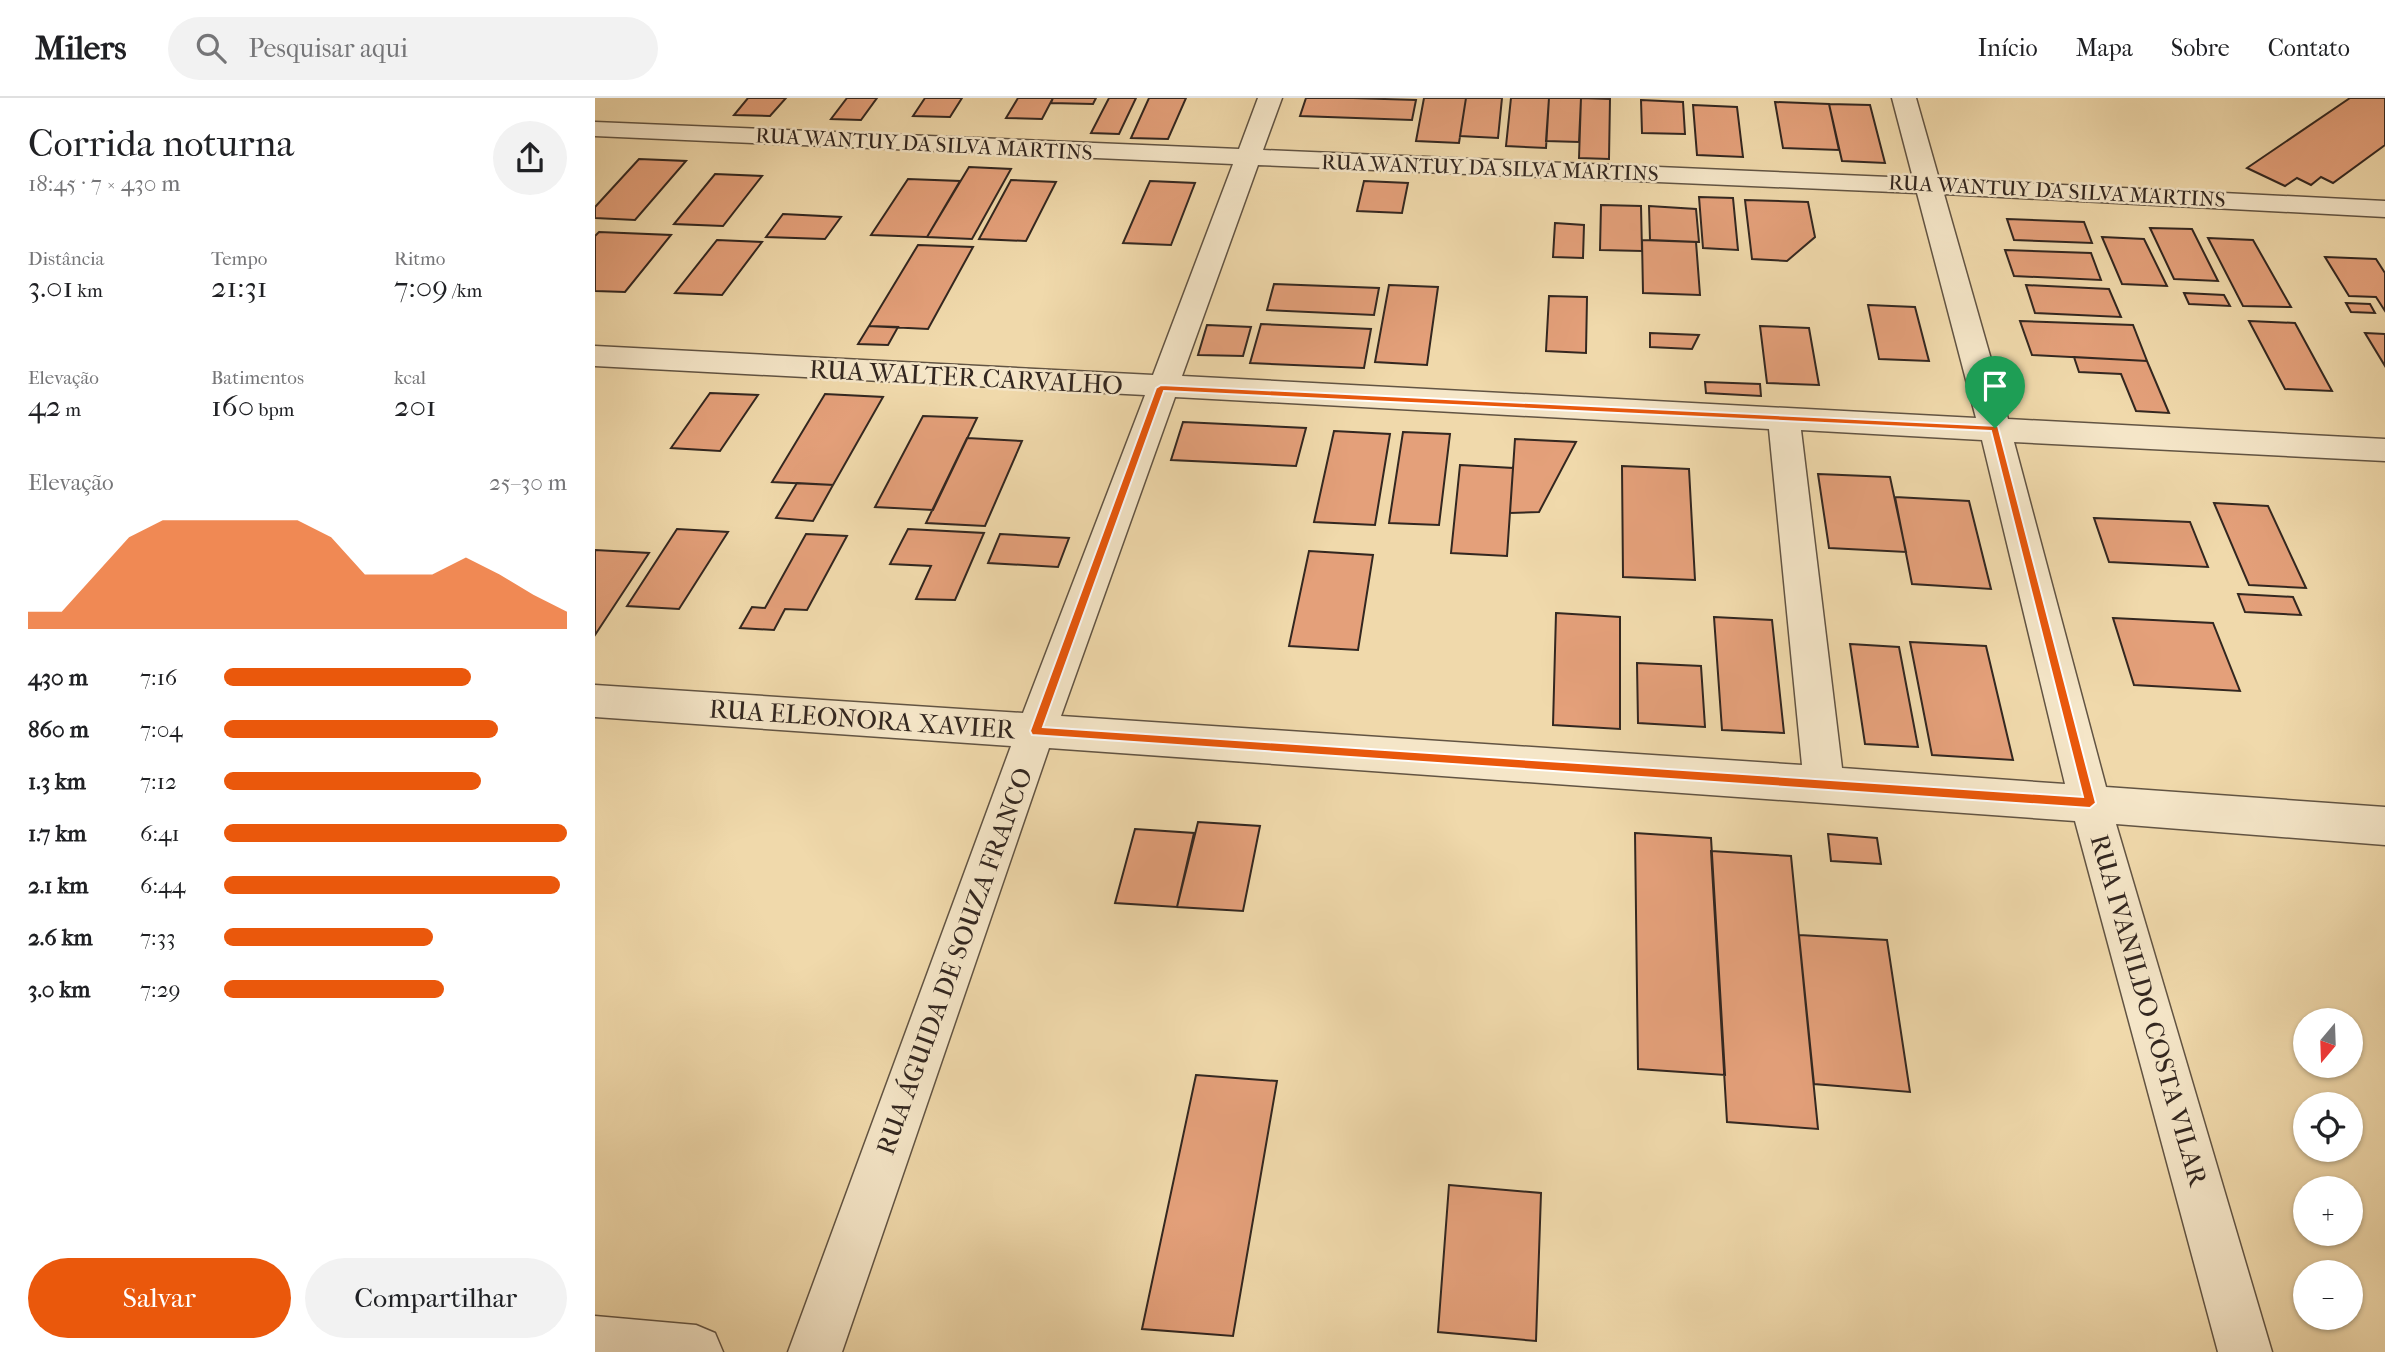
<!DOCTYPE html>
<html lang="pt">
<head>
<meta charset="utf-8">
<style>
  body { margin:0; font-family:"IM FELL French Canon",serif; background:#f2f2f2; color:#202124; height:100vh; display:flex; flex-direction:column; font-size:26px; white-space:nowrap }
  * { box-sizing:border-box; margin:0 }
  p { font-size:23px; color:#757577 }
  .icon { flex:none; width:38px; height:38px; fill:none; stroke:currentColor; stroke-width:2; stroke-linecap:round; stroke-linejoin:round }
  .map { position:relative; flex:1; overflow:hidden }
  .side { display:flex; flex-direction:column; background:#fff; width:595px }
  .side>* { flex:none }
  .needle { width:46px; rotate:199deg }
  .tools { position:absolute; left:1698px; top:910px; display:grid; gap:14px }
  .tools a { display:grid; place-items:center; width:70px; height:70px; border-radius:50%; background:#fff; box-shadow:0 2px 5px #0004; font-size:35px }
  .pin { position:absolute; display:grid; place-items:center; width:60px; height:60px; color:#fff; margin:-72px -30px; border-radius:50% 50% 50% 0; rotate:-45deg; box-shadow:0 0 7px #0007 }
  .pin .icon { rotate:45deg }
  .round { display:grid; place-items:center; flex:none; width:74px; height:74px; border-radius:37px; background:#f2f2f2 }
  .headline { display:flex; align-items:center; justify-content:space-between; height:119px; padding:0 28px }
  h1 { font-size:38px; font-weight:600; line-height:52px }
  .stats { display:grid; grid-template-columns:repeat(3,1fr); gap:10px; height:119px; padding:7px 28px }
  .stats div { display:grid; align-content:center }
  .stats b { font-size:30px; font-weight:600 }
  .stats small { font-size:19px; font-weight:400 }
  .stats p { font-size:19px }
  .chart { height:196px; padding:14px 28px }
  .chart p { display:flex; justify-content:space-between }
  .chart svg { width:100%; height:126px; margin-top:7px; fill:#ea580c; opacity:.7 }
  .primary-button { display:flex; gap:14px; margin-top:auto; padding:14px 28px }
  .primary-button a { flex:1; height:80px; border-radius:42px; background:#ea580c; color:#fff; font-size:28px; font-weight:600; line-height:80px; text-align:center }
  .primary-button a+a { background:#f2f2f2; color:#202124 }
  ul { padding:0 28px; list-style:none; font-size:23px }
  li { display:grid; grid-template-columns:112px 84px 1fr; align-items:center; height:52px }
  li i { height:18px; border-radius:9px; background:#ea580c }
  header { display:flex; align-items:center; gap:42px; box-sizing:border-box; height:98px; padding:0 35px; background:#fff; border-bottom:2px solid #e0e0e0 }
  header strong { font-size:33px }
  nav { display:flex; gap:38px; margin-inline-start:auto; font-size:24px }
  .search { width:490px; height:63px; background:#f2f2f2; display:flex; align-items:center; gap:18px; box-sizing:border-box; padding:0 24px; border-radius:38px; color:#757577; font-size:26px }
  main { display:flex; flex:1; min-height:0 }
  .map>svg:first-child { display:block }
</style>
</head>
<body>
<header>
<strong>Milers</strong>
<div class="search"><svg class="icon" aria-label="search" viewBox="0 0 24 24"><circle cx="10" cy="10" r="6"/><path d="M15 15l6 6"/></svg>Pesquisar aqui</div>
<nav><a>Início</a><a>Mapa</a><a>Sobre</a><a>Contato</a></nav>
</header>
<main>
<section class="side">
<div class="headline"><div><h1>Corrida noturna</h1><p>18:45 · 7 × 430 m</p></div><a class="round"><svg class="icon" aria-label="share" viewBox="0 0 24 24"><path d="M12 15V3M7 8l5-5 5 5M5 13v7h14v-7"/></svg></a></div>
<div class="stats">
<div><p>Distância</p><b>3.01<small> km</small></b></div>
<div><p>Tempo</p><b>21:31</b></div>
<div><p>Ritmo</p><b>7:09<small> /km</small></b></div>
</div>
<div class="stats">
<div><p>Elevação</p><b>42<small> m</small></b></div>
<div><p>Batimentos</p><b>160<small> bpm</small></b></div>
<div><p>kcal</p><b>201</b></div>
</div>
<div class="chart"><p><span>Elevação</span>25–30 m</p>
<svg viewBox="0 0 160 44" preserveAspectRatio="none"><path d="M0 44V38L10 38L20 25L30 12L40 6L50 6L60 6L70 6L80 6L90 12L100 25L110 25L120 25L130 19L140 25L150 32L160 38V44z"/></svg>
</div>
<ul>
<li><b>430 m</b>7:16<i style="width:72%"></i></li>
<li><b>860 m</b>7:04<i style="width:80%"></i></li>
<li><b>1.3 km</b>7:12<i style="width:75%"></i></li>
<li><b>1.7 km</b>6:41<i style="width:100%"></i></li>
<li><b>2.1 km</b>6:44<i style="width:98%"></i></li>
<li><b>2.6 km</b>7:33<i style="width:61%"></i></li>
<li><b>3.0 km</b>7:29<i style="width:64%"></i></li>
</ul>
<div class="primary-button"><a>Salvar</a><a>Compartilhar</a></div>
</section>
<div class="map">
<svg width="1790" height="1254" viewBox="0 0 1790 1254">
  <rect width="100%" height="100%" fill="#f0d9ab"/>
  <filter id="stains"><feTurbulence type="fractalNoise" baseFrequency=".00286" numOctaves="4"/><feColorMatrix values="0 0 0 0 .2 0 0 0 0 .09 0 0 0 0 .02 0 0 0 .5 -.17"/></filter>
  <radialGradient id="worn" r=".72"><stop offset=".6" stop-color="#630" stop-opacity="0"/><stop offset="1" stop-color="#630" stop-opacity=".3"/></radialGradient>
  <path fill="#e4a07a" stroke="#332720" stroke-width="2" d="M153 0H191L175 18 139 17Z
    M252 0H282L266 22 236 21Z
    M330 0H367L355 19 318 18Z
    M423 0H458L447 21 411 20Z
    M458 0H501L498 6 456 5Z
    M514 0H541L524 36 496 35Z
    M554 0H591L573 41 536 40Z
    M711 0H758L821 2 817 22 705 18Z
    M829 0H871L864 45 821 43Z
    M871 0H907L903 40 865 38Z
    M916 0H954L951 50 911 48Z
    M954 0H986L984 44 951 43Z
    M986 0 1015 1 1014 61 984 60Z
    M1755 0H1790V47L1738 85 1726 79 1716 87 1702 80 1690 88 1652 70Z
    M1046 2 1088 4 1090 36 1047 35Z
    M1180 4 1234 6 1244 52 1188 50Z
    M1234 6 1275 7 1290 65 1247 63Z
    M1098 7 1142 9 1148 59 1102 57Z
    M44 61 91 63 40 122 0 120V109Z
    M374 69 416 71 377 141 332 139Z
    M120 76 167 78 128 128 79 126Z
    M313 81 365 83 332 139 276 137Z
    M416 82 461 84 431 143 384 141Z
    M555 83 600 85 576 147 528 145Z
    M769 83 813 85 807 115 762 113Z
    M1104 99 1138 100 1143 152 1108 150Z
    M1150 102 1213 104 1220 139 1192 163 1157 161Z
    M1006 107 1046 108 1047 153 1005 152Z
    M1054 108 1101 111 1104 144 1055 142Z
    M188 116 246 119 230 141 171 139Z
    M1412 121 1489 124 1497 145 1419 142Z
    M960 125 989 127 988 160 958 159Z
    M1555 130 1597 131 1623 183 1579 181Z
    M4 134 76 137 30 194 0 193V138Z
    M1507 139 1549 141 1572 188 1527 186Z
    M1613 140 1658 142 1696 209 1648 208Z
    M122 142 167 144 127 197 80 195Z
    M1047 142 1101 144 1105 197 1048 195Z
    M323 147 378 149 333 231 274 228Z
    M1410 152 1496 155 1506 182 1419 178Z
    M1730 159 1781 161 1790 175V213L1781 199 1754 198Z
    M679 186 784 190 779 217 672 212Z
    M794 187 843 189 832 267 780 264Z
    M1431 187 1514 191 1526 219 1440 215Z
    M1589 195 1629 197 1635 208 1594 206Z
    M954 198 992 199 991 255 951 253Z
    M1751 205 1775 206 1780 215 1756 214Z
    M1273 207 1320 209 1334 263 1284 261Z
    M1425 223 1538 227 1552 263 1437 257Z
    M1654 223 1700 225 1737 293 1690 291Z
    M666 226 776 231 769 270 655 265Z
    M612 227 656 229 648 258 603 257Z
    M274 228 303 229 293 247 263 246Z
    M1165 228 1214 230 1224 287 1172 285Z
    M1055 235 1104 237 1097 251 1055 249Z
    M1770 235 1790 236V268Z
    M1479 259 1552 263 1574 315 1541 313 1526 276 1484 274Z
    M1110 284 1165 286 1166 298 1111 295Z
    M115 295 163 297 125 353 76 350Z
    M230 296 288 299 238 387 177 384Z
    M328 318 382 320 338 412 280 409Z
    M588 324 711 330 701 368 576 362Z
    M739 333 795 336 780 427 719 424Z
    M808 334 855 336 844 427 794 425Z
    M372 340 427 343 390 428 331 425Z
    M920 341 981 344 944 414 915 415Z
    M865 367 918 370 912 458 856 455Z
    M1027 368 1094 371 1100 482 1028 479Z
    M1223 376 1295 379 1311 454 1234 450Z
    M202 385 238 387 218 423 181 420Z
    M1300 399 1374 403 1396 491 1317 486Z
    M1619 405 1673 408 1711 490 1654 487Z
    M1499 420 1595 424 1613 469 1514 464Z
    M82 431 133 434 84 511 32 508Z
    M313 431 389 435 360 502 321 501 336 468 295 466Z
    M211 436 252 438 212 512 190 511 179 532 145 530 157 509 170 510Z
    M405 436 474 440 463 469 393 465Z
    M0 452 54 455 0 537Z
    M714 453 778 457 763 552 694 548Z
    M1643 496 1698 499 1706 517 1650 514Z
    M961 515 1025 519V631L958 627Z
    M1119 519 1177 522 1189 635 1127 632Z
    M1518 520 1618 525 1645 593 1539 587Z
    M1315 544 1391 548 1418 662 1337 657Z
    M1255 546 1304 549 1323 649 1270 646Z
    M1042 565 1106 568 1110 629 1043 625Z
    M603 724 665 728 648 813 582 809Z
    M540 731 599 735 582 809 520 805Z
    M1040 735 1116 740 1130 977 1043 971Z
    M1233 736 1282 740 1286 766 1236 763Z
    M1116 753 1196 758 1223 1031 1132 1024Z
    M1204 837 1292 842 1315 994 1219 986Z
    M601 977 682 983 638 1238 547 1231Z
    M854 1087 946 1095 941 1243 843 1234Z"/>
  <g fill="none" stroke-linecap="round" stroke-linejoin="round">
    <defs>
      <path id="minor" d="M663 0H687L668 52 1318 80 1297 0H1321L1344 81 1790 103V119L1349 96 1413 321 1790 341V363L1419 344 1511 689 1790 709V747L1521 726 1677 1254H1623L1480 723 454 650 247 1254H193L416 648 0 619V587L428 615 550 297 0 268V248L558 277 638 66 0 38V24L644 51ZM663 67 1322 95 1381 320 587 278ZM580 299 1174 331 1207 667 466 618ZM1206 332 1387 342 1470 686 1247 670Z
        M0 1218 101 1227 120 1235 128 1254H0Z"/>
    </defs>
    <use href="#minor" stroke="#625443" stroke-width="3"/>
    <use href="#minor" fill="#f5e6c8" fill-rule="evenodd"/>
  </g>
  <path fill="#ea580c" stroke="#fff" stroke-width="2" fill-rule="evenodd" d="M566 287 1403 328 1501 705 1495 710 437 637 435 633 561 290ZM569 293 1396 333 1488 699 448 629Z"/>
  <g text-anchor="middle" stroke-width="5" stroke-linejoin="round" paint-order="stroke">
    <g font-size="21" fill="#332720" stroke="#f5e6c8">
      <text transform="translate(329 46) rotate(3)" y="7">RUA WANTUY DA SILVA MARTINS</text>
      <text transform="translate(895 70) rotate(2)" y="7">RUA WANTUY DA SILVA MARTINS</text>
      <text transform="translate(1462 93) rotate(3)" y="7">RUA WANTUY DA SILVA MARTINS</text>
    </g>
    <g font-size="26" fill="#332720" stroke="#f5e6c8">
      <text transform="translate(371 279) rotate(3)" y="9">RUA WALTER CARVALHO</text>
      <text transform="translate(267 621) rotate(4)" y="9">RUA ELEONORA XAVIER</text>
      <text transform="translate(359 863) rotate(-70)" y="9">RUA ÁGUIDA DE SOUZA FRANCO</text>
      <text transform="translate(1554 912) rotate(74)" y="9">RUA IVANILDO COSTA VILAR</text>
    </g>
  </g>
  <rect width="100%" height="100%" filter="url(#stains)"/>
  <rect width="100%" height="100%" fill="url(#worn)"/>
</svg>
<div class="tools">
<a><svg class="needle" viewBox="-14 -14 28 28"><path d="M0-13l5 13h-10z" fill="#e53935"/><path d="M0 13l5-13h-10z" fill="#757577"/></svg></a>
<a><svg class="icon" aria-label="locate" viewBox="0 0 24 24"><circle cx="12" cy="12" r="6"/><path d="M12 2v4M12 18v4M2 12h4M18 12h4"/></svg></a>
<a>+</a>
<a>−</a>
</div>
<div class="pin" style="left:1400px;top:330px;background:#1e9e55"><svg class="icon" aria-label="arrive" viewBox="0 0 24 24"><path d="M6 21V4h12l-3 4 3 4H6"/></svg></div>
</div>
</main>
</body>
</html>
